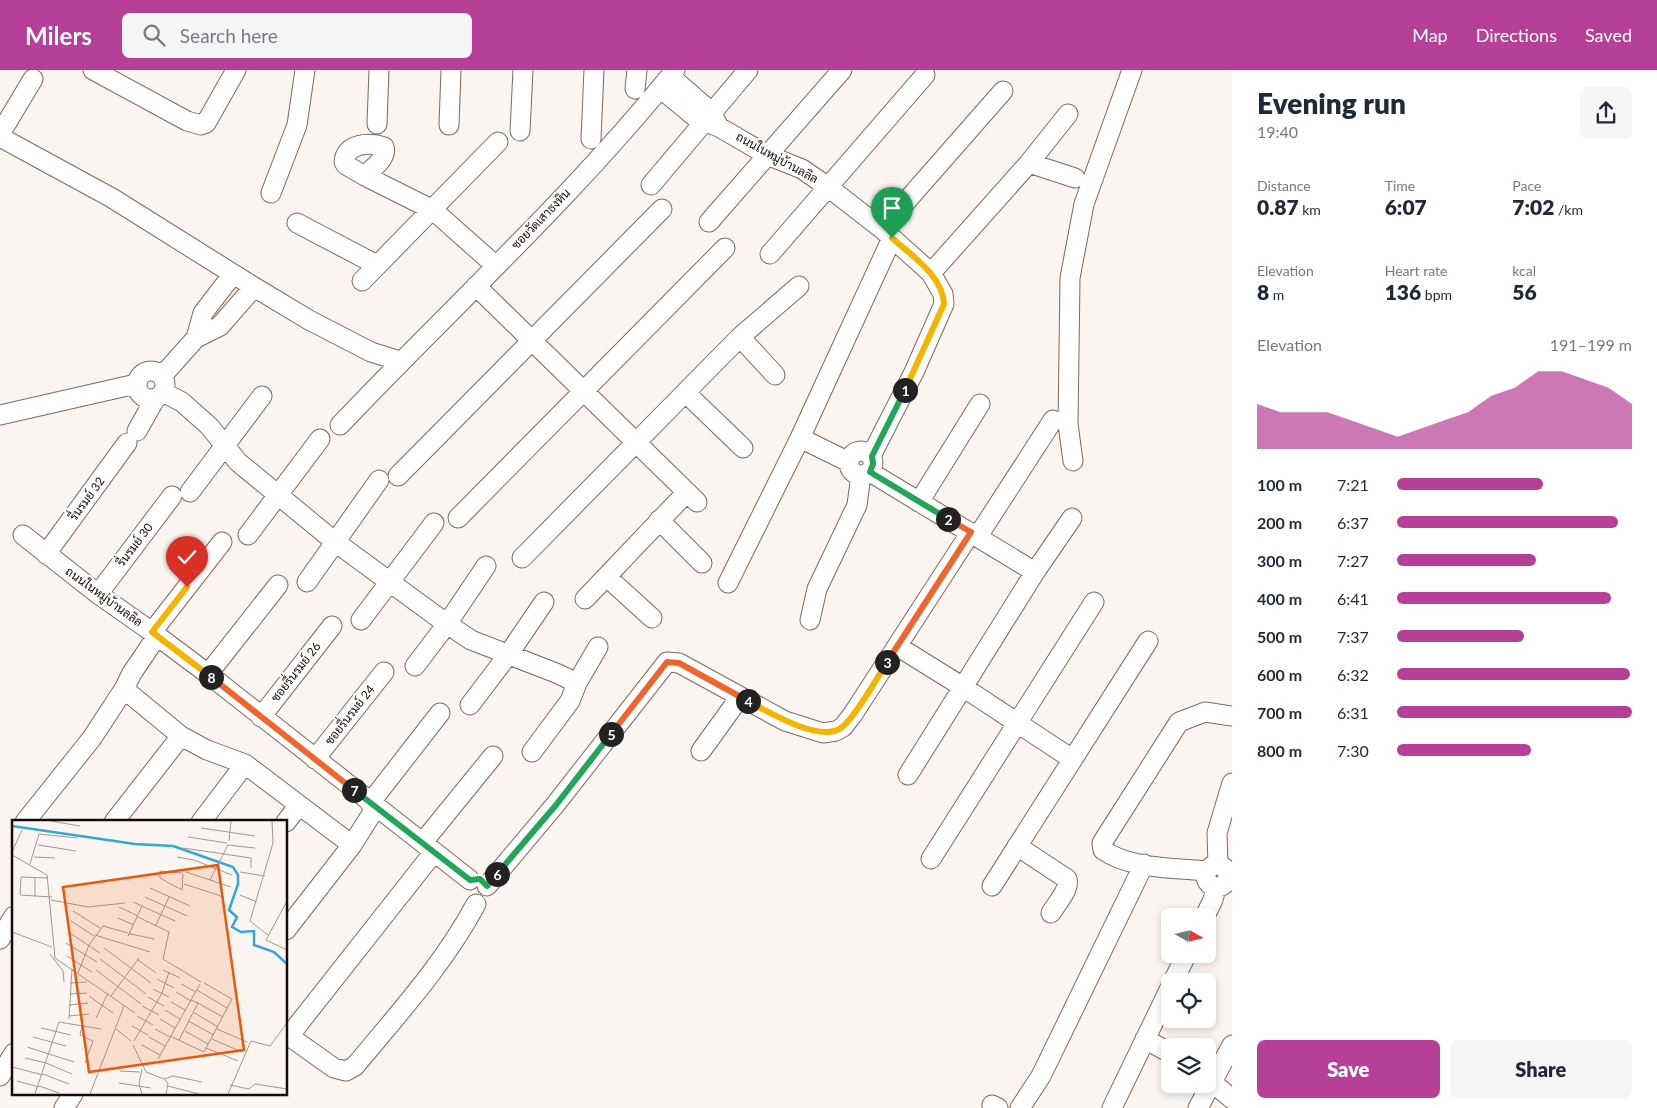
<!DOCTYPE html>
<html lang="en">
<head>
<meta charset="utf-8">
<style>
  body { margin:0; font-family:Lato,Sarabun,sans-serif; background:#f6f6f7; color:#1f2937; height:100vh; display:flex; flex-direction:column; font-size:19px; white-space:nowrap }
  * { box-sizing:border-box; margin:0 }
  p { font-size:16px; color:#747a83 }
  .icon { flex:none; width:28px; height:28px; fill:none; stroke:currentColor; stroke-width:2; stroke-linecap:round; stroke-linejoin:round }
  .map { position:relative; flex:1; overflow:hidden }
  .side { display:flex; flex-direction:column; background:#fff; width:425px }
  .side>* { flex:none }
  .needle { width:32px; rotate:98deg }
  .buttons { position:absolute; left:1161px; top:838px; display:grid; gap:10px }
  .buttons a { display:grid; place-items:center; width:55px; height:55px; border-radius:8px; background:#fff; box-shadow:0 2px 8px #0003; font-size:25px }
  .pin { position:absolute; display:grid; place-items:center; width:42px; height:42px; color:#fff; margin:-51px -21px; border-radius:50% 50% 50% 0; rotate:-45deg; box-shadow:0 0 5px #0007 }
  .pin .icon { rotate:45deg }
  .km { position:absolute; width:25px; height:25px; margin:-12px; border-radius:50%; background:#222; color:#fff; font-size:14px; line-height:25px; text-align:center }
  .round { display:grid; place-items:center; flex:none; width:52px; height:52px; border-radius:8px; background:#f6f6f7 }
  .overview { display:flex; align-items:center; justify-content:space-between; height:85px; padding:0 25px }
  h1 { font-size:28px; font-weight:800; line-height:38px }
  .metrics { display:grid; grid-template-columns:repeat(3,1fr); gap:8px; height:85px; padding:5px 25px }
  .metrics div { display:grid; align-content:center }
  .metrics b { font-size:21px; font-weight:800 }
  .metrics small { font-size:14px; font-weight:400 }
  .metrics p { font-size:14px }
  .chart { height:140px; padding:10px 25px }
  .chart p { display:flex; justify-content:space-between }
  .chart svg { width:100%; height:90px; margin-top:5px; fill:#b64097; opacity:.7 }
  .action { display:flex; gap:10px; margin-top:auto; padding:10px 25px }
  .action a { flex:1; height:58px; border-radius:8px; background:#b64097; color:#fff; font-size:20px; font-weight:800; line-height:58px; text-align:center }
  .action a+a { background:#f6f6f7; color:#1f2937 }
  ul { padding:0 25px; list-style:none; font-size:16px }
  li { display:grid; grid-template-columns:80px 60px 1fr; align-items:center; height:38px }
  li i { height:12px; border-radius:6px; background:#b64097 }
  header { display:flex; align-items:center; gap:30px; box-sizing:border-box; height:70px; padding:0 25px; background:#b64097; color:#fff }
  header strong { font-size:24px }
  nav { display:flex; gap:28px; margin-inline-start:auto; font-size:18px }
  .search { width:350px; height:45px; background:#f6f6f7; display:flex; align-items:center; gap:12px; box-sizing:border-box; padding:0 18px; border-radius:8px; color:#747a83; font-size:19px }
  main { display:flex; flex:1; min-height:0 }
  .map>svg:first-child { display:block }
</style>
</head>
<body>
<header>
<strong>Milers</strong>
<div class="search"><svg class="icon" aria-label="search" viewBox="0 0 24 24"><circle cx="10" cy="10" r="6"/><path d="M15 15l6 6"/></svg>Search here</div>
<nav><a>Map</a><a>Directions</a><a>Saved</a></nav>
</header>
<main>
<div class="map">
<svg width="1232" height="1038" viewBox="0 0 1232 1038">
  <rect width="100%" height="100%" fill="#fbf5f1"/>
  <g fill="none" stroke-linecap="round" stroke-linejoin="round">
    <defs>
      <path id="minor" d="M93 0 187 51 201 55 206 53 236 0
        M670 6 711 42 717 53
        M660 18 695 47 703 51 719 57 767 85 802 99 828 117 882 159 931 203 943 224 944 234 914 302 871 386
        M635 19 637 0
        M377 54 379 0
        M449 55 451 0
        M520 61 523 0
        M0 64 33 9
        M0 67 112 128 254 217 309 250 371 282 400 291
        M591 69 594 0
        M1029 93 1075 108
        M365 106C372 98 388 88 384 77 370 72 345 73 344 92L346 95 365 106 433 140 496 196
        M651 115 748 0
        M271 123 297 55 305 0
        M709 152 842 0
        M297 153 377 195
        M882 159 1003 21
        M770 184 925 5
        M931 203 1029 93 1068 44
        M362 211 498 72
        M476 216 697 432
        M740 267 775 305
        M196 268 203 243 233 204
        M137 315a14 14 0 1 1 28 0a14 14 0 1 1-28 0Z
        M162 306 196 268 220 256 254 217
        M163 322 182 332 209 356 238 392 334 471 447 554 471 570 556 603 577 613
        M686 323 743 378
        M0 345 136 314
        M340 355C452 237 573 127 675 0
        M137 361 155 329
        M800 368 849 392
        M849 393a12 12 0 1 1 24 0a12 12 0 1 1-24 0Z
        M1073 391 1068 354 1070 208 1084 134 1132 0
        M870 402 1035 502
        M398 406 662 139
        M190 422 262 326
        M919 432 980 334
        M458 448 725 178
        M659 450 702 493
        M23 465 98 524 152 562 208 604 470 810
        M248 465 320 369
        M978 466 1053 350
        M46 484 127 373
        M522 488 740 267 799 216
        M607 507 652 548
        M307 512 379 410
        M728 513 800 368 892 168
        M98 524 172 426
        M585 529 687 422
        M361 550 434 453
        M810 550 817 519 857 435 861 405
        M152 562 222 472
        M897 576 963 617 1072 689
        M415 596 447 554 486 496
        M208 604 278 515
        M124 619 181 666 207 680 245 694 352 775 376 737
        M470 635 508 585 544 532
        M261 647 332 556
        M701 681 740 627
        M532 682 570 631 577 613 598 577
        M315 689 384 602
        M908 705 1035 502 1072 448
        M370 733 440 643
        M25 752 92 668 124 619 132 603 157 566
        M114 752 181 666
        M201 752 245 694
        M286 752 299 735
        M423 772 493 686
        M1017 776 1067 809C1070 820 1056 834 1051 843
        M931 789 1094 532
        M1218 795 1217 763 1232 713
        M1206 806a11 11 0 1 1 22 0a11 11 0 1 1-22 0Z
        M1207 801C1175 798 1130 799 1103 780L1102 773 1179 652 1205 642 1232 646
        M487 816 555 735 667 592 679 593 785 651 823 663 836 661 843 657 853 644 971 462
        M992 816 1148 571
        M1205 846 1212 832 1217 817
        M286 860 352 775
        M0 869 14 846
        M1173 911 1187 884
        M286 964 334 998 346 1001 355 996C398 944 444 894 476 834
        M289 966 434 782
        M1145 969 1170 983
        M0 1006 14 983
        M1208 1009 1232 1029
        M992 1035 998 1038
        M64 1038 73 1024
        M1020 1038 1041 1006 1144 794
        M1112 1038 1170 918
        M1198 1038 1232 975"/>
    </defs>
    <use href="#minor" stroke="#816959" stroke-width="21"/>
    <use href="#minor" stroke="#fff" stroke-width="19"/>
  </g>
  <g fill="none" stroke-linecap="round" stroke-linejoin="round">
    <defs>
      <path id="split-1" d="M892 168C912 186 943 206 944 234L905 320"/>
      <path id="split-2" d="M905 320 872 386 873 394 870 402 948 449"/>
      <path id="split-3" d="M887 592 971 462 948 449"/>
      <path id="split-4" d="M748 631C768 642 820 673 841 658 855 648 877 608 887 592"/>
      <path id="split-5" d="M611 664 667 592 679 593 748 631"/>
      <path id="split-6" d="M497 804 556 735 611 664"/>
      <path id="split-7" d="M354 720 470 810 480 809 487 816 497 804"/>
      <path id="split-8" d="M211 607 354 720"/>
      <path id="split-9" d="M187 517 152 562 211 607"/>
    </defs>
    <use href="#split-1" stroke="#fff" stroke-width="10"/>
    <use href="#split-2" stroke="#fff" stroke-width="10"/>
    <use href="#split-3" stroke="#fff" stroke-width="10"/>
    <use href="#split-4" stroke="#fff" stroke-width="10"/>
    <use href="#split-5" stroke="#fff" stroke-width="10"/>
    <use href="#split-6" stroke="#fff" stroke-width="10"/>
    <use href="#split-7" stroke="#fff" stroke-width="10"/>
    <use href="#split-8" stroke="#fff" stroke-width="10"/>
    <use href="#split-9" stroke="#fff" stroke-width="10"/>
    <use href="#split-1" stroke="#f5b400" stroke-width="6"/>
    <use href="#split-2" stroke="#22a559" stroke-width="6"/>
    <use href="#split-3" stroke="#f0652b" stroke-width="6"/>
    <use href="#split-4" stroke="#f5b400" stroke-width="6"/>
    <use href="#split-5" stroke="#f0652b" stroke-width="6"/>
    <use href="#split-6" stroke="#22a559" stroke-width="6"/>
    <use href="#split-7" stroke="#22a559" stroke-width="6"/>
    <use href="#split-8" stroke="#f0652b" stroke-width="6"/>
    <use href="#split-9" stroke="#f5b400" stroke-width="6"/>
  </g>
  <g text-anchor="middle" stroke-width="4.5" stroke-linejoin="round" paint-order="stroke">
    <g font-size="12" fill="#150c07" stroke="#fff">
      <text transform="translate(777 88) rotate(29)" y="4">ถนนในหมู่บ้านลลิล</text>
      <text transform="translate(541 149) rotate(-46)" y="4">ซอยวัดเสาธงหิน</text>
      <text transform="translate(87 429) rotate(-54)" y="4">รื่นรมย์ 32</text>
      <text transform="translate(135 475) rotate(-53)" y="4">รื่นรมย์ 30</text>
      <text transform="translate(104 527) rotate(36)" y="4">ถนนในหมู่บ้านลลิล</text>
      <text transform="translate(296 602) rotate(-52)" y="4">ซอยรื่นรมย์ 26</text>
      <text transform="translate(350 645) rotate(-52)" y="4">ซอยรื่นรมย์ 24</text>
    </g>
  </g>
  <g transform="translate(12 750)">
    <rect width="275" height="275" fill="#fbf5f1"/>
    <path fill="none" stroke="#31a8dc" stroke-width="2.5" d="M0 6 123 24 161 26M161 26 221 47 226 55V64L217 90 225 97 220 107 229 112 242 111V125L262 132 275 144"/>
    <path fill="none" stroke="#9f9893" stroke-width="1" d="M39 1 68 6M189 8 243 16M176 17 215 23M217 21 219 1M26 25 64 31M216 25 243 28M171 28 239 38V48M0 32 10 10M0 35 35 55 43 138 123 193M22 37 43 38M165 37 182 40 220 55M18 44 27 14 65 18M174 52 219 67M228 52 253 56M170 53 148 51V58L170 70 171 54M23 58V77M36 58 9 57 8 75 40 77M198 60 216 25M172 64 206 75 212 78 211 81M138 68 178 86M228 75 245 82M133 77 175 96M39 80 76 87 113 83M275 81 254 120 275 130M121 82 163 101M107 87 126 96M61 91 88 108M126 97 157 112 151 139 189 162M106 98 122 105M59 101 82 116M144 105 157 77M0 112 40 127M58 113 88 133M119 113 116 116 130 86M119 114 142 119M83 115 138 132M256 115 238 101 261 23 260 1M54 123 85 142M92 128 139 163M38 134 51 151 52 162M55 136 80 152M88 139 134 174M126 140 144 153M84 150 129 184M151 150 168 158M66 153 77 125 91 106 116 113M145 159 162 168M58 163 75 162M169 164 184 172M141 169 157 177M185 170 215 188M164 172 179 181M58 174 75 173M77 176 101 193M99 176 127 138M136 177 152 186M159 182 173 190M186 183 211 197M57 185 76 183M130 186 147 195M153 190 168 199M181 192 206 207M57 196 77 194M125 196 141 205M84 198 96 173M57 199 60 149M148 199 163 208M176 201 202 215M70 206 68 215 81 221 73 243M120 206 136 215M29 208 59 215M104 209 119 221M143 209 158 217M205 209 235 222M173 211 196 224M158 216 192 232 220 179 192 163M21 217 54 226M137 217 153 226M200 219 230 232M167 220 186 183 179 180M122 221 150 173 157 152M121 225 134 252 152 259 161 256 190 262M130 225 148 235M15 227 62 242M194 228 226 241M13 238 34 243M146 239 188 164M34 243 60 254M0 247 31 255M108 251 128 252M31 254 57 264M152 259 156 263 154 274M5 261 27 267M107 263 139 268M218 265 237 269 243 264 275 269M27 266 47 273M156 266 187 274M23 274 47 202 89 209M78 274 112 186M130 274 127 264 130 249M216 274 239 221 258 226 275 203"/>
    <path fill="#e8590c" fill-opacity="0.15" stroke="#e8590c" stroke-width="2.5" d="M206 45 232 230 77 252 51 67Z"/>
    <rect width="275" height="275" fill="none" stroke="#150c07" stroke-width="2.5"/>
  </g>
</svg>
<div class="buttons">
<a><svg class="needle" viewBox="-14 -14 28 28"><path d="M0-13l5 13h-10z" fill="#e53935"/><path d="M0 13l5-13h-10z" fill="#747a83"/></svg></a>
<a><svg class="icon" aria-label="locate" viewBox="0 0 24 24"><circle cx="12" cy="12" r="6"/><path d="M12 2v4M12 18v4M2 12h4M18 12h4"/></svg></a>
<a><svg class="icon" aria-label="layers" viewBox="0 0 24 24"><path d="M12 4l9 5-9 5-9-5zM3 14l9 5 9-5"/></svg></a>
</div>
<div class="pin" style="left:892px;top:168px;background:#1e9e55"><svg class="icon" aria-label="arrive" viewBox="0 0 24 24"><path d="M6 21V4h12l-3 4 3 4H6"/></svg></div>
<div class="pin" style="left:187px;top:517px;background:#d93025"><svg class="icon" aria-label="check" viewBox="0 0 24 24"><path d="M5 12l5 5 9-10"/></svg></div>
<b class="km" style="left:905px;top:320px">1</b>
<b class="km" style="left:948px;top:449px">2</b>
<b class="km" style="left:887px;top:592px">3</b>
<b class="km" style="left:748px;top:631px">4</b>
<b class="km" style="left:611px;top:664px">5</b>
<b class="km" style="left:497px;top:804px">6</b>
<b class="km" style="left:354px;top:720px">7</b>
<b class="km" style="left:211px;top:607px">8</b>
</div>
<section class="side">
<div class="overview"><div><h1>Evening run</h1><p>19:40</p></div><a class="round"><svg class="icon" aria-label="share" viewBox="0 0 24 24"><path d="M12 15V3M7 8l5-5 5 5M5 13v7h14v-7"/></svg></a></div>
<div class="metrics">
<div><p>Distance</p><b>0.87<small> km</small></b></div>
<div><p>Time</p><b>6:07</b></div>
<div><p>Pace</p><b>7:02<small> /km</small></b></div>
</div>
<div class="metrics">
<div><p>Elevation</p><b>8<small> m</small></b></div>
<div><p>Heart rate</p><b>136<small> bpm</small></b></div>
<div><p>kcal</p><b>56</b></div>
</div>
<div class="chart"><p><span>Elevation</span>191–199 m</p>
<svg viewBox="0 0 160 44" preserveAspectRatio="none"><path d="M0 44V22L10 26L20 26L30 26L40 30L50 34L60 38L70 34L80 30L90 26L100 18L110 14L120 6L130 6L140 10L150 14L160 22V44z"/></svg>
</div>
<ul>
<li><b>100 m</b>7:21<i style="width:62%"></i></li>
<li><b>200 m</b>6:37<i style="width:94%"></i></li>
<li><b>300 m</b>7:27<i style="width:59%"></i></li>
<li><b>400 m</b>6:41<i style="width:91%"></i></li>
<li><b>500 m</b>7:37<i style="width:54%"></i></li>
<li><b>600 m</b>6:32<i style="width:99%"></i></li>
<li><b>700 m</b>6:31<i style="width:100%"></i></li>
<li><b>800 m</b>7:30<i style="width:57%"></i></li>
</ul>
<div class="action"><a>Save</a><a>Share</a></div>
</section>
</main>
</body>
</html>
